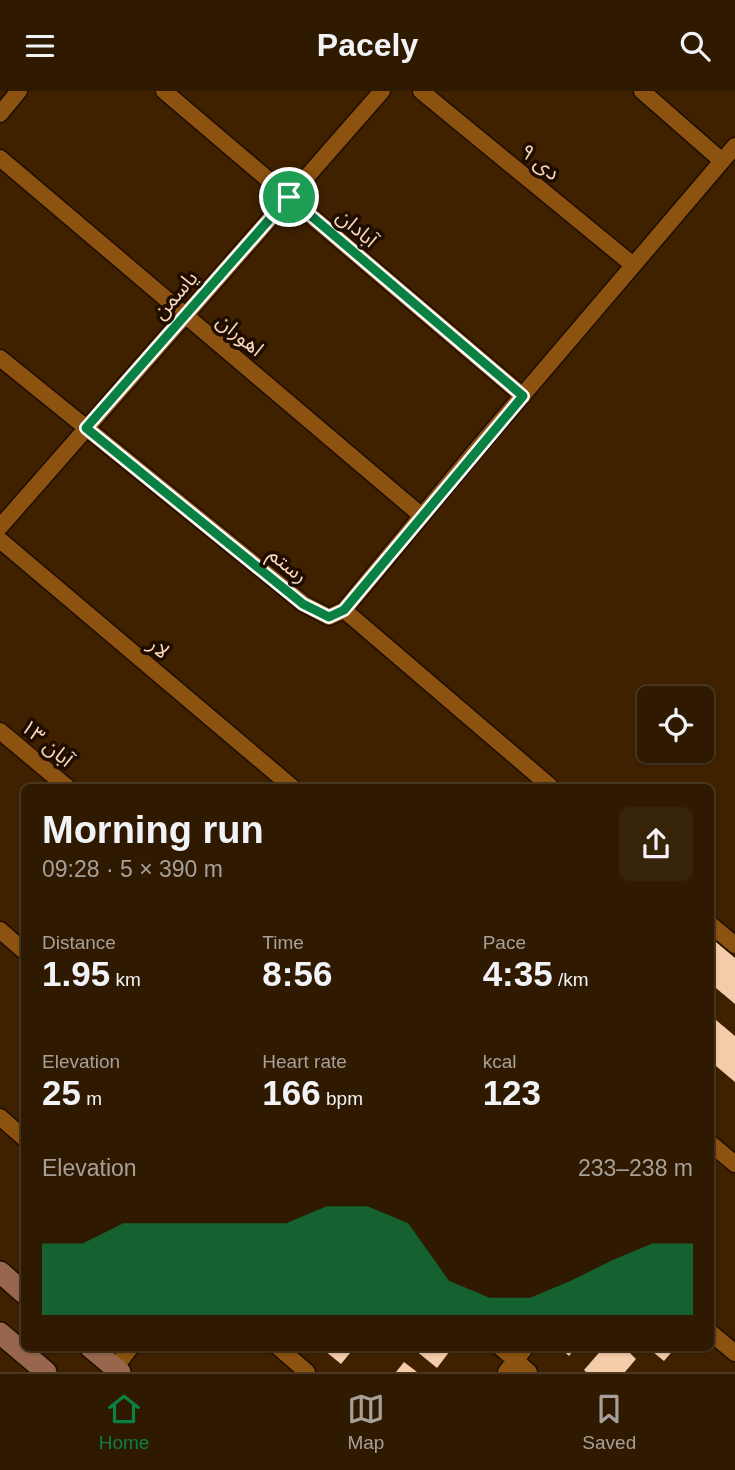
<!DOCTYPE html>
<html lang="en">
<head>
<meta charset="utf-8">
<style>
  body { margin:0; font-family:Helvetica,"Noto Sans Arabic",sans-serif; background:#37220a; color:#f1f3f6; height:100vh; display:flex; flex-direction:column; font-size:26px; white-space:nowrap }
  * { box-sizing:border-box; margin:0 }
  p { font-size:23px; color:#a7a099 }
  .icon { flex:none; width:38px; height:38px; fill:none; stroke:currentColor; stroke-width:2; stroke-linecap:round; stroke-linejoin:round }
  .map { position:relative; flex:1; overflow:hidden }
  .side { position:absolute; left:21px; top:693px; width:693px; height:567px; display:flex; flex-direction:column; background:#2f1900; border-radius:10px; box-shadow:0 2px 5px #0004,0 0 0 2px #4a3822 }
  .side>* { flex:none }
  .fabs { position:absolute; left:637px; top:595px; display:grid; gap:14px }
  .fabs a { display:grid; place-items:center; width:77px; height:77px; border-radius:10px; background:#2f1900; box-shadow:0 2px 5px #0004,0 0 0 2px #4a3822; font-size:35px }
  .pin { position:absolute; display:grid; place-items:center; width:60px; height:60px; color:#fff; margin:-30px; border:4px solid #fff; border-radius:50%; box-shadow:0 2px 7px #0007 }
  .round { display:grid; place-items:center; flex:none; width:74px; height:74px; border-radius:10px; background:#37220a }
  .headline { display:flex; align-items:center; justify-content:space-between; height:119px; padding:0 21px }
  h1 { font-size:38px; font-weight:700; line-height:52px }
  .stats { display:grid; grid-template-columns:repeat(3,1fr); gap:10px; height:119px; padding:7px 21px }
  .stats div { display:grid; align-content:center }
  .stats b { font-size:35px; font-weight:700 }
  .stats small { font-size:19px; font-weight:400 }
  .stats p { font-size:19px }
  .chart { height:196px; padding:14px 21px }
  .chart p { display:flex; justify-content:space-between }
  .chart svg { width:100%; height:126px; margin-top:7px; fill:#0b8043; opacity:.7 }
  header { display:flex; justify-content:space-between; align-items:center; height:91px; padding:0 21px; background:#2f1900; font-size:32px; font-weight:700 }
  .tabs { display:flex; justify-content:space-around; align-items:center; height:98px; border-top:2px solid #4a3822; background:#2f1900; font-size:19px; color:#a7a099 }
  .tabs a { display:grid; justify-items:center; gap:4px }
  .tabs .on { color:#0b8043 }
  .map>svg:first-child { display:block }
</style>
</head>
<body>
<header><svg class="icon" aria-label="menu" viewBox="0 0 24 24"><path d="M4 6h16M4 12h16M4 18h16"/></svg>Pacely<svg class="icon" aria-label="search" viewBox="0 0 24 24"><circle cx="10" cy="10" r="6"/><path d="M15 15l6 6"/></svg></header>
<div class="map">
<svg width="735" height="1281" viewBox="0 0 735 1281">
  <rect width="100%" height="100%" fill="#3f2100"/>
  <path fill="#f4ccaa" d="M710 846 735 867V913L710 892Z
    M710 924 735 945V991L710 970Z
    M320 1256H355L341 1273Z
    M417 1256H453L437 1277 415 1259Z
    M559 1256H576L569 1265Z
    M604 1256H624L636 1268 625 1281H586L584 1279Z
    M647 1256H676L664 1270Z
    M404 1271 417 1281H396Z"/>
  <g fill="none" stroke-linecap="round" stroke-linejoin="round">
    <defs>
      <path id="street" d="M164 0 523 305
        M421 0 633 174
        M642 0 722 70
        M0 23 19 0
        M0 67 422 425
        M0 267 304 513 329 526 344 519 481 353 735 55
        M0 436 382 0
        M0 449 292 696
        M344 519 551 696
        M0 640 67 696
        M710 833 735 854
        M0 839 24 860
        M0 1026 24 1047
        M710 1052 735 1073
        M710 1241 735 1262
        M278 1256 307 1281
        M500 1256 529 1281
        M115 1277 131 1256
        M506 1281 526 1256"/>
      <path id="secondary" d="M0 1181 24 1202
        M0 1242 46 1281
        M90 1256 120 1281"/>
    </defs>
    <use href="#street" stroke="#1f0d00" stroke-width="19"/>
    <use href="#secondary" stroke="#1f0d00" stroke-width="24"/>
    <use href="#street" stroke="#8c5210" stroke-width="16"/>
    <use href="#secondary" stroke="#97664d" stroke-width="21"/>
  </g>
  <g fill="none" stroke-linecap="round" stroke-linejoin="round">
    <defs>
      <path id="route" d="M289 106 523 305 344 519 329 526 303 513 86 337Z"/>
    </defs>
    <use href="#route" stroke="#fff" stroke-width="14"/>
    <use href="#route" stroke="#0b8043" stroke-width="9"/>
  </g>
  <g text-anchor="middle" stroke-width="7" stroke-linejoin="round" paint-order="stroke">
    <g font-size="21" fill="#f7d6b9" stroke="#1f0d00">
      <text transform="translate(540 71) rotate(39)" y="7">۹ دی</text>
      <text transform="translate(357 137) rotate(41)" y="7">آبادان</text>
      <text transform="translate(175 204) rotate(-49)" y="7">یاسمن</text>
      <text transform="translate(240 244) rotate(40)" y="7">اهوران</text>
      <text transform="translate(288 474) rotate(39)" y="7">رستم</text>
      <text transform="translate(159 557) rotate(40)" y="7">لار</text>
      <text transform="translate(47 652) rotate(40)" y="7">۱۳ آبان</text>
    </g>
  </g>
</svg>
<div class="fabs">
<a><svg class="icon" aria-label="locate" viewBox="0 0 24 24"><circle cx="12" cy="12" r="6"/><path d="M12 2v4M12 18v4M2 12h4M18 12h4"/></svg></a>
</div>
<div class="pin" style="left:289px;top:106px;background:#1e9e55"><svg class="icon" aria-label="arrive" viewBox="0 0 24 24"><path d="M6 21V4h12l-3 4 3 4H6"/></svg></div>
<section class="side">
<div class="headline"><div><h1>Morning run</h1><p>09:28 · 5 × 390 m</p></div><a class="round"><svg class="icon" aria-label="share" viewBox="0 0 24 24"><path d="M12 15V3M7 8l5-5 5 5M5 13v7h14v-7"/></svg></a></div>
<div class="stats">
<div><p>Distance</p><b>1.95<small> km</small></b></div>
<div><p>Time</p><b>8:56</b></div>
<div><p>Pace</p><b>4:35<small> /km</small></b></div>
</div>
<div class="stats">
<div><p>Elevation</p><b>25<small> m</small></b></div>
<div><p>Heart rate</p><b>166<small> bpm</small></b></div>
<div><p>kcal</p><b>123</b></div>
</div>
<div class="chart"><p><span>Elevation</span>233–238 m</p>
<svg viewBox="0 0 160 44" preserveAspectRatio="none"><path d="M0 44V19L10 19L20 12L30 12L40 12L50 12L60 12L70 6L80 6L90 12L100 32L110 38L120 38L130 32L140 25L150 19L160 19V44z"/></svg>
</div>
</section>
</div>
<nav class="tabs">
<a class="on"><svg class="icon" aria-label="home" viewBox="0 0 24 24"><path d="M3 11l9-7 9 7M6 9v11h12V9"/></svg>Home</a>
<a><svg class="icon" aria-label="map" viewBox="0 0 24 24"><path d="M3 6l6-2 6 2 6-2v14l-6 2-6-2-6 2zM9 4v14M15 6v14"/></svg>Map</a>
<a><svg class="icon" aria-label="saved" viewBox="0 0 24 24"><path d="M7 4h10v16l-5-4-5 4z"/></svg>Saved</a>
</nav>
</body>
</html>
